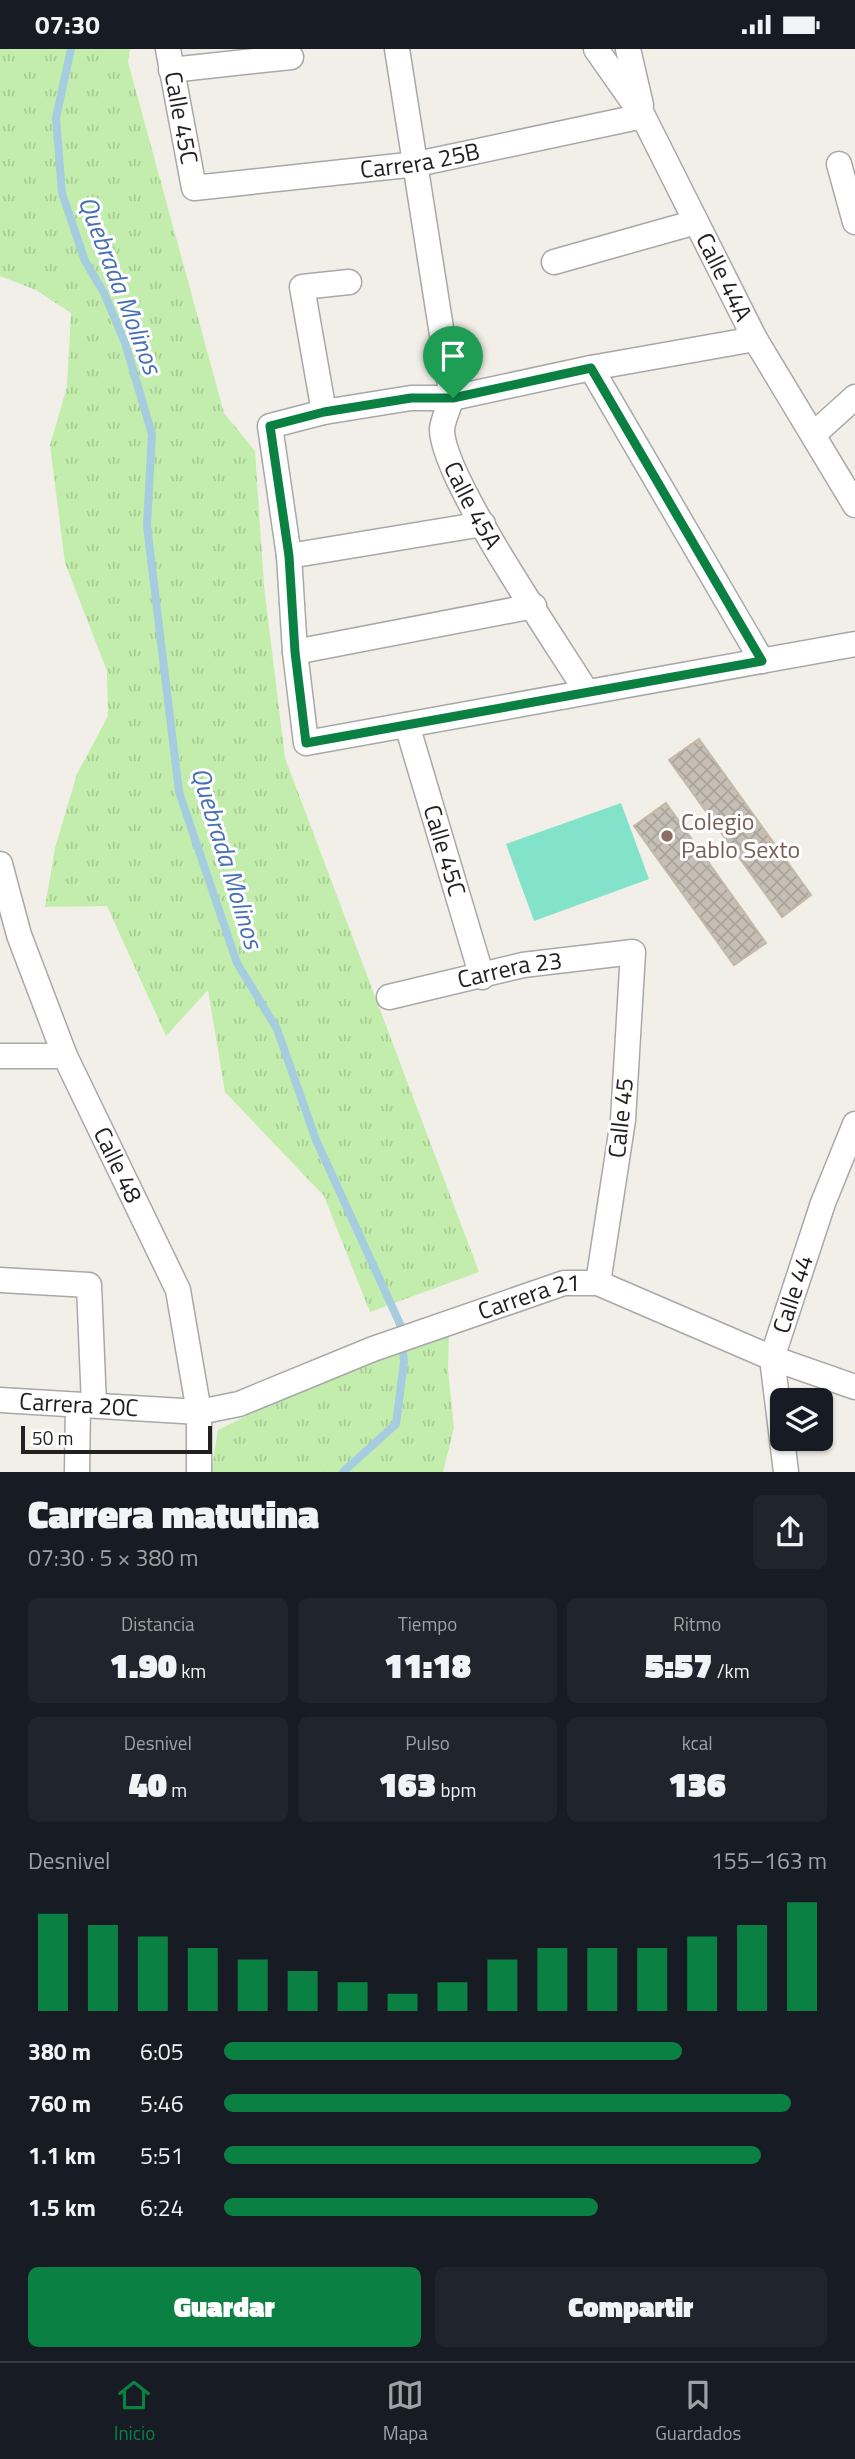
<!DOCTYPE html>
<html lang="es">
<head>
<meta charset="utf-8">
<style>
  body { margin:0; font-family:"Titillium Web",sans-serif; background:#20242c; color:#f1f3f6; height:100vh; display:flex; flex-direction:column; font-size:26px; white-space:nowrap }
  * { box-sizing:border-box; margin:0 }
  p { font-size:23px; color:#9ea1a6 }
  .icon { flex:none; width:38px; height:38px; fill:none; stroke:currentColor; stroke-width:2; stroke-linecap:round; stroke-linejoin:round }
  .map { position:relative; height:1423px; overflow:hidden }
  .side { display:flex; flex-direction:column; background:#171b24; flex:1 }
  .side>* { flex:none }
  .controls { position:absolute; left:770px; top:1339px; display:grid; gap:14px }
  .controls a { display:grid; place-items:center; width:63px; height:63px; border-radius:10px; background:#171b24; box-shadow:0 2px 5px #0004; font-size:35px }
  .scale { position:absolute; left:21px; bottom:18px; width:191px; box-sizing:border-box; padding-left:7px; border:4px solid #212121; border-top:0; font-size:19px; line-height:24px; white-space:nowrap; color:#212121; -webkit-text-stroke:5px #fff; paint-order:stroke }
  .pin { position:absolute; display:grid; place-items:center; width:60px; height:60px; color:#fff; margin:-72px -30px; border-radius:50% 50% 50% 0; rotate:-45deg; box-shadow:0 0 7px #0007 }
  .pin .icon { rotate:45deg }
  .round { display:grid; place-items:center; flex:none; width:74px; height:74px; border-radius:10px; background:#20242c }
  .headline { display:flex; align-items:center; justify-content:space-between; height:119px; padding:0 28px }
  h1 { font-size:38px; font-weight:800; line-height:52px }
  .stats { display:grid; grid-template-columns:repeat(3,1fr); gap:10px; height:119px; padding:7px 28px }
  .stats div { display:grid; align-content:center; border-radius:10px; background:#20242c; text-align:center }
  .stats b { font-size:35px; font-weight:800 }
  .stats small { font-size:19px; font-weight:400 }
  .stats p { font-size:19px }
  .chart { height:196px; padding:14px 28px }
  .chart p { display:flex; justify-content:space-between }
  .chart svg { width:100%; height:126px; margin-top:7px; stroke:#0b8043; stroke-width:6 }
  .button { display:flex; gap:14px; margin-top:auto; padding:14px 28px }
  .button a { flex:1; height:80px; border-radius:10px; background:#0b8043; color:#fff; font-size:28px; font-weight:800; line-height:80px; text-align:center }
  .button a+a { background:#20242c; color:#f1f3f6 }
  ul { padding:0 28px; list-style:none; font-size:23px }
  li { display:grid; grid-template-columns:112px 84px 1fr; align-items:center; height:52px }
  li i { height:18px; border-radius:9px; background:#0b8043 }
  .status { display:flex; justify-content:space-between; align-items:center; height:49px; padding:0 35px; background:#171b24; direction:ltr }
  .status svg { height:19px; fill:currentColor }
  .menu { display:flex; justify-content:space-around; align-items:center; height:98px; border-top:2px solid #363941; background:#171b24; font-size:19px; color:#9ea1a6 }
  .menu a { display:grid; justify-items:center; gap:4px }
  .menu .active { color:#0b8043 }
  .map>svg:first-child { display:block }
</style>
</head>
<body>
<div class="status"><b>07:30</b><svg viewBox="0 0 49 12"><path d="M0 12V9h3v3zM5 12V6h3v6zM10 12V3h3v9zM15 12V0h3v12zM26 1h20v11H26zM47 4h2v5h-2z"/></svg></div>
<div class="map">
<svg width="855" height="1423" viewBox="0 0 855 1423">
  <defs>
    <pattern id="grass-tufts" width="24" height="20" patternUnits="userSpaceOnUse" patternTransform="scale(1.75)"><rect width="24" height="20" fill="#c3edac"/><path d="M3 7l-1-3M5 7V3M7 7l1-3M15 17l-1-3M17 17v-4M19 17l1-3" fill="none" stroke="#a7cb94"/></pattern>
    <pattern id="building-cross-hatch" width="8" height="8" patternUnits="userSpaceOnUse" patternTransform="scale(1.75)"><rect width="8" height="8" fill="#c7bfb6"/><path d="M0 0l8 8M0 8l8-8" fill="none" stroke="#aba49c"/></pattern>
  </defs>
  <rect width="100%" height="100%" fill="#f1efe7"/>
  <path fill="url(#grass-tufts)" d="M0 0H130L128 13 224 364 255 402 264 537 285 709 479 1223 370 1263 324 1147 225 1043 208 941 166 987 107 857 45 858 55 799 77 725 108 667 107 622 65 514 50 396 67 338 71 264 36 241 0 227Z
    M449 1283 448 1321 454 1379 443 1423H211L218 1381 268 1356Z"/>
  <path fill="#83e3ca" d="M621 754 649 830 534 872 506 795Z"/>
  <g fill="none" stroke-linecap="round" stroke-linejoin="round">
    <path stroke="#a6cce0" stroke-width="8" d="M71 0 56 69 62 144 85 212 104 244 125 294 152 385 147 477 179 743 237 914 277 980 316 1091 400 1275 404 1313 396 1375 343 1423"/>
  </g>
  <path fill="url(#building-cross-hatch)" stroke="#c4b8a9" stroke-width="2" d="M699 690 811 846 782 868 669 711Z
    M666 754 766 894 734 916 634 777Z"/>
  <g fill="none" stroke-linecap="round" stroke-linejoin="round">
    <defs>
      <g id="minor">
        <path id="s1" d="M168 0 194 139 417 115 643 67"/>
        <path id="s2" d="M397 0 452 349C449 358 443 370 442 380 441 427 556 593 586 642"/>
        <path id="s3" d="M596 0 643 67 755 290 855 456"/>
        <path d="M628 0 641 56"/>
        <path d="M171 21 291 8"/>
        <path d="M839 115 855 173"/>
        <path d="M554 213 696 173"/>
        <path d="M755 290 591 319 452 349H411L324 363 270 377 289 507 295 603 306 694 855 595"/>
        <path d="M591 319 762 612"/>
        <path d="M324 363 302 238 349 233"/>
        <path d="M814 385 855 348"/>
        <path d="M289 507 483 475"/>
        <path d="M295 603 534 557"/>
        <path id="s4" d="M407 676 482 928"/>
        <path id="s5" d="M0 815 19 886 65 1007 178 1241 199 1363V1423"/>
        <path id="s6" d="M389 948 523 916 633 903 623 1071 598 1234"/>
        <path d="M0 1007H65"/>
        <path d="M0 1231 89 1236 94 1356"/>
        <path id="s7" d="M0 1351 199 1363 239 1355 373 1300 564 1234H598L772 1309 855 1338"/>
        <path d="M77 1423 78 1356"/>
        <path id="s8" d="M786 1423 772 1309 823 1154 855 1075"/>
      </g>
    </defs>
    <use href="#minor" stroke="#a8a8a8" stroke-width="27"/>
    <use href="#minor" stroke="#fff" stroke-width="24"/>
  </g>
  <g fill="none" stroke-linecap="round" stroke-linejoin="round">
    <defs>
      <path id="route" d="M591 319 762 612 306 694 295 603 289 507 270 377 324 363 411 349H453Z"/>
    </defs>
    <use href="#route" stroke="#fff" stroke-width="14"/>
    <use href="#route" stroke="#0b8043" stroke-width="9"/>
  </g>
  <circle fill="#8d6e63" stroke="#fff" stroke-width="2.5" cx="667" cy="787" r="7"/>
  <g text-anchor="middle" stroke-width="6" stroke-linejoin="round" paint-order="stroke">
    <g font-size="24" fill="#212121" stroke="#fff">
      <text dy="8" stroke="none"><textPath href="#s1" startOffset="70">Calle 45C</textPath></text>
      <text dy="8" stroke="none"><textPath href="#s1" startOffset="369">Carrera 25B</textPath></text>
      <text dy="8" stroke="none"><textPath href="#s3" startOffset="262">Calle 44A</textPath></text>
      <text dy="8" stroke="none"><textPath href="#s2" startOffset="469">Calle 45A</textPath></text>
      <text dy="8" stroke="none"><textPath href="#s4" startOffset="131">Calle 45C</textPath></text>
      <text dy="8" stroke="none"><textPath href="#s6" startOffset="124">Carrera 23</textPath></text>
      <text transform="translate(621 1069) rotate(-84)" y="8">Calle 45</text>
      <text dy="8" stroke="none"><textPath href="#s5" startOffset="324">Calle 48</textPath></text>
      <text dy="8" stroke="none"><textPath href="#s8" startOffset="182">Calle 44</textPath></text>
      <text dy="8" stroke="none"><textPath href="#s7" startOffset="550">Carrera 21</textPath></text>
      <text dy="8" stroke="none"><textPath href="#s7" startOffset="79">Carrera 20C</textPath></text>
    </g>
    <g font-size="24" fill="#785e54" stroke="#fff" text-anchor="start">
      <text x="681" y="781">Colegio<tspan x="681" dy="28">Pablo Sexto</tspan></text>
    </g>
    <g font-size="26" font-style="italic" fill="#4871b5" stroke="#fff">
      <text transform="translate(120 236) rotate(69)" y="9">Quebrada Molinos</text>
      <text transform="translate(227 809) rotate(73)" y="9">Quebrada Molinos</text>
    </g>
  </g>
</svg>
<div class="controls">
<a><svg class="icon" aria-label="layers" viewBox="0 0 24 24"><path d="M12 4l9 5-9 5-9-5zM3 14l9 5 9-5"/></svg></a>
</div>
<div class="scale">50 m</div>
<div class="pin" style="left:453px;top:349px;background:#1e9e55"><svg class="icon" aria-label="arrive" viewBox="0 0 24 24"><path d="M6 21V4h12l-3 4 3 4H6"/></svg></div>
</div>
<section class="side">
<div class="headline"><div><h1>Carrera matutina</h1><p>07:30 · 5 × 380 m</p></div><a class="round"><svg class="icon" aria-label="share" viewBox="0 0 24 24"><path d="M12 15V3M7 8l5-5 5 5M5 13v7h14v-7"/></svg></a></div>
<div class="stats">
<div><p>Distancia</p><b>1.90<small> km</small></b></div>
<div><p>Tiempo</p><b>11:18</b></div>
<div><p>Ritmo</p><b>5:57<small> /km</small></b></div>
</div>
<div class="stats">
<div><p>Desnivel</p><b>40<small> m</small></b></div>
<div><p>Pulso</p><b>163<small> bpm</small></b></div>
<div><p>kcal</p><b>136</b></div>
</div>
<div class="chart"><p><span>Desnivel</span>155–163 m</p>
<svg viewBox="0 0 160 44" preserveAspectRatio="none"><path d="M5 44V10M15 44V14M25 44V18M35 44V22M45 44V26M55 44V30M65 44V34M75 44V38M85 44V34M95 44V26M105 44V22M115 44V22M125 44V22M135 44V18M145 44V14M155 44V6"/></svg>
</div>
<ul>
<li><b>380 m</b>6:05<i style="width:76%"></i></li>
<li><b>760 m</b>5:46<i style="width:94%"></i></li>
<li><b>1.1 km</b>5:51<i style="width:89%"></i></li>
<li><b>1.5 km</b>6:24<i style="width:62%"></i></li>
</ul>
<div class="button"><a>Guardar</a><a>Compartir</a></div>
</section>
<nav class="menu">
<a class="active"><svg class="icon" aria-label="home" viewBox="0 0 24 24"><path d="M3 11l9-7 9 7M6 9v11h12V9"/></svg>Inicio</a>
<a><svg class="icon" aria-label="map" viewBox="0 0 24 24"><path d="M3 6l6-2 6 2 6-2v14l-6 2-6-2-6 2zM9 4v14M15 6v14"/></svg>Mapa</a>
<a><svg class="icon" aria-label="saved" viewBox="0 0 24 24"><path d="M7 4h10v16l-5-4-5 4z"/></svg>Guardados</a>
</nav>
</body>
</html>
